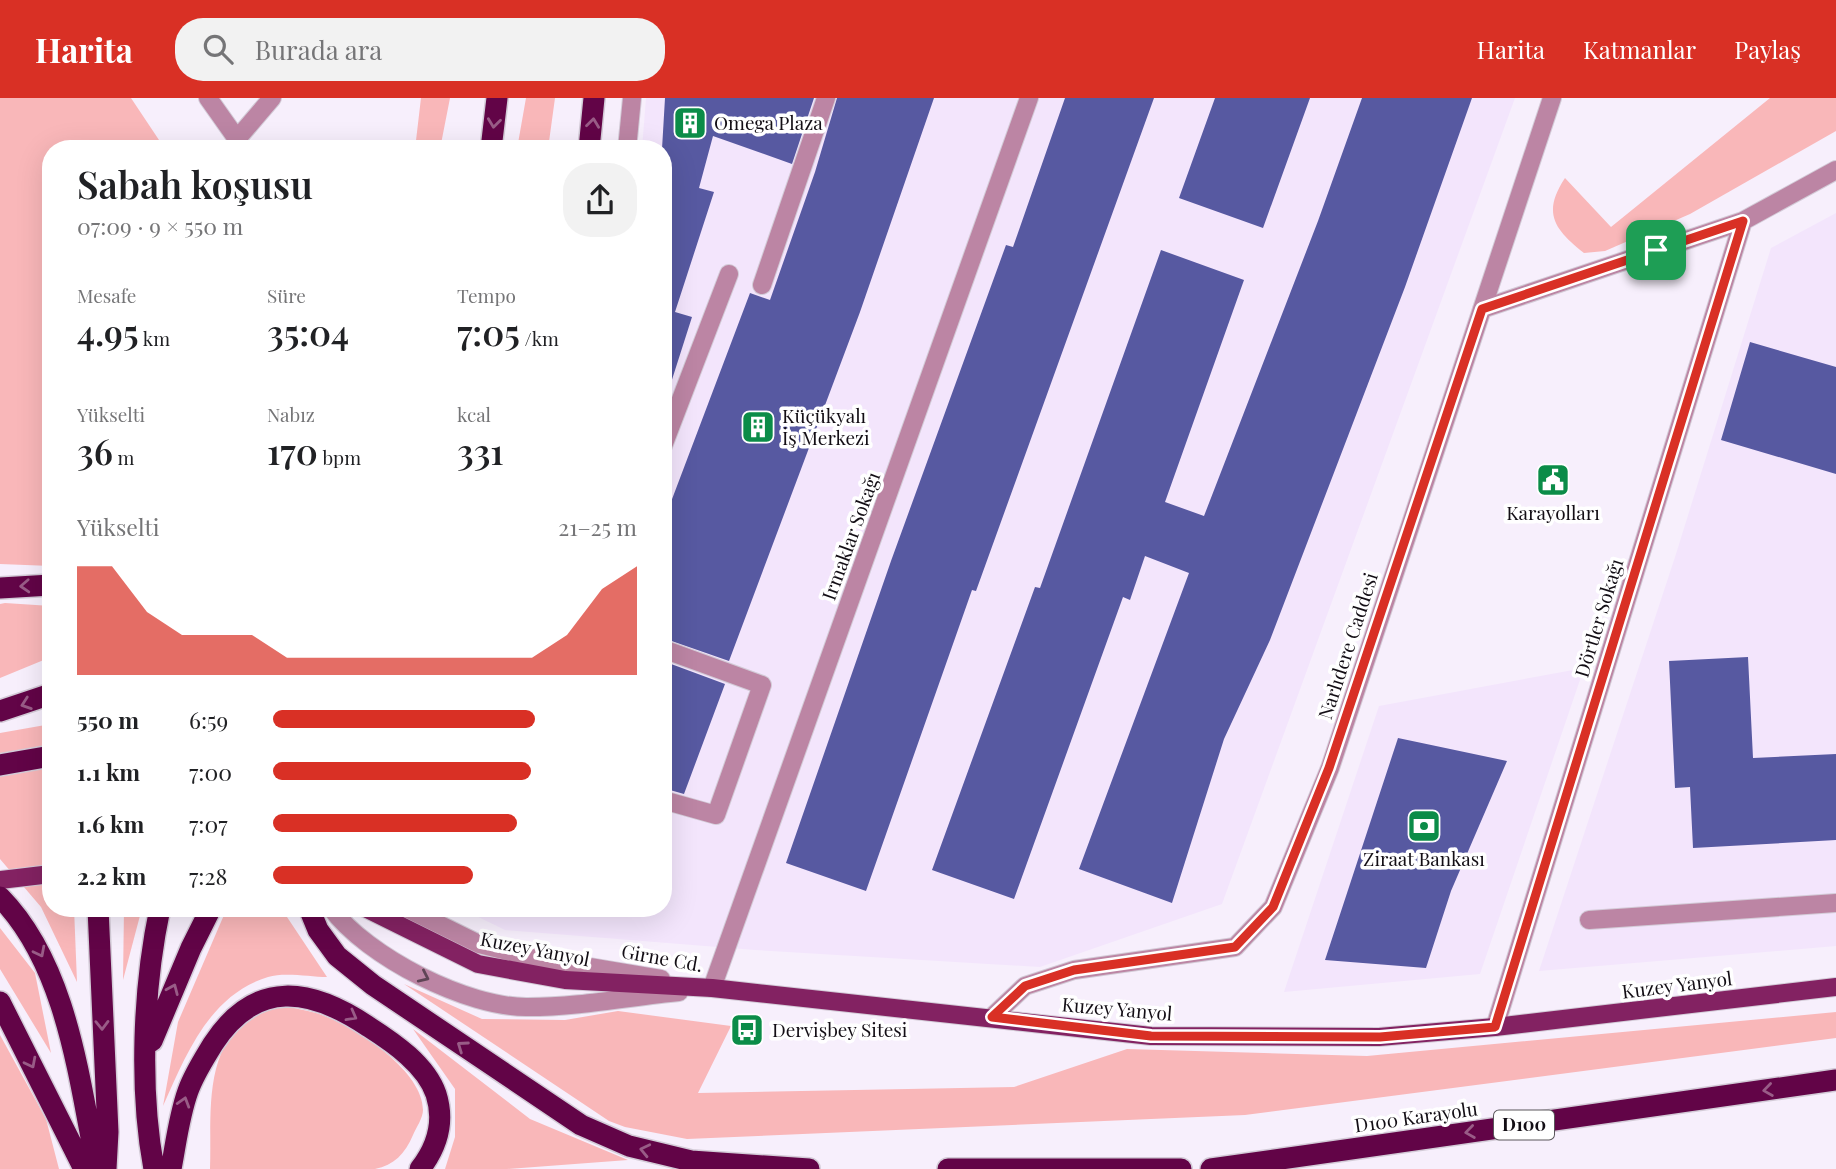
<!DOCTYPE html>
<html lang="tr">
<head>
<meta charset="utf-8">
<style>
  body { margin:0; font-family:"Playfair Display",serif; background:#f2f2f2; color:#202124; height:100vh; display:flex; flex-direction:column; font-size:26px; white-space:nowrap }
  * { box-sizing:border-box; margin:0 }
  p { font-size:23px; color:#757577 }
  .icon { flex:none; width:38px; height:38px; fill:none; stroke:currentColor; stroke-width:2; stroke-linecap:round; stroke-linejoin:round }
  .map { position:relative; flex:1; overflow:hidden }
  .side { position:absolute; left:42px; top:42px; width:630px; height:777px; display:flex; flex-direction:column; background:#fff; border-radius:28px; box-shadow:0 7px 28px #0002 }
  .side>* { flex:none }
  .pin { position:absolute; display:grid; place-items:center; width:60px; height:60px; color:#fff; margin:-30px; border-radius:14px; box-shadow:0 4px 10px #0006 }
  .round { display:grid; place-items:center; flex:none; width:74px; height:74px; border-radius:28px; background:#f2f2f2 }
  .head { display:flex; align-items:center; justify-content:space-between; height:119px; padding:0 35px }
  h1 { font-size:38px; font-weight:600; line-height:52px }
  .figures { display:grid; grid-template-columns:repeat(3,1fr); gap:10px; height:119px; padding:7px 35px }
  .figures div { display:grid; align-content:center }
  .figures b { font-size:35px; font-weight:600 }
  .figures small { font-size:19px; font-weight:400 }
  .figures p { font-size:19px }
  .chart { height:196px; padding:14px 35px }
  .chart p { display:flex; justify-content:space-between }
  .chart svg { width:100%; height:126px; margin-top:7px; fill:#d93025; opacity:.7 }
  ul { padding:0 35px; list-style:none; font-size:23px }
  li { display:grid; grid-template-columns:112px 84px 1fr; align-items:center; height:52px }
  li i { height:18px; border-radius:9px; background:#d93025 }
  header { display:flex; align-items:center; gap:42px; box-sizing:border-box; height:98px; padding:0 35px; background:#d93025; color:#fff }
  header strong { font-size:33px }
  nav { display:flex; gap:38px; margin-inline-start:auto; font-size:24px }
  .search { width:490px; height:63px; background:#f2f2f2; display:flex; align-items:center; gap:18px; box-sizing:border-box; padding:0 24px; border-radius:28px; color:#757577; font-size:26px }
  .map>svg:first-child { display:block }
</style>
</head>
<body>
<header>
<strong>Harita</strong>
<div class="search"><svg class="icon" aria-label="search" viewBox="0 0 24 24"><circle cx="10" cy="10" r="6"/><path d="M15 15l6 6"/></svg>Burada ara</div>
<nav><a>Harita</a><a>Katmanlar</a><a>Paylaş</a></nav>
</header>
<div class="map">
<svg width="1836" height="1071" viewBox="0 0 1836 1071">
  <rect width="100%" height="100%" fill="#f7effc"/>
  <path fill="#f3e5fc" d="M646 0H1515L1222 806 1040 869 755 852 505 832 460 810H663V51H642Z
    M1836 115V848L1539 873 1676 456 1771 150Z
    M1584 570 1480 876 1284 894 1379 608Z"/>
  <path fill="#f9b7b9" d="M0 0H131L165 51H51V468L0 466Z
    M421 0H450L440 51H415Z
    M526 0H555L548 51H517Z
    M1770 0H1836V33L1690 116 1605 153 1584 155C1554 131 1542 115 1565 80L1611 129Z
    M5 505 51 508V559L0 580V506Z
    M51 626V810H74L77 884 41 809 0 761V635Z
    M124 810H142L123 882Z
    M227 810H281L327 879C310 879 285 874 268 879 209 897 186 957 163 1008L178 924Z
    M0 830 35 875 51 955 0 871Z
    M404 886 482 921 565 922 618 913 731 928 698 995 1014 989 1127 951 1367 958 1836 914V940L1245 1017 687 1041 625 1029 609 1023Z
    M284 908C294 910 305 912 316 915 350 925 423 971 423 1012 423 1020 416 1030 413 1037 405 1056 394 1067 375 1071H210C212 1016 201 946 258 914 264 910 276 910 284 908Z
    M413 931 530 1021 628 1062 507 1071H445L455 1039V991Z
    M0 937 46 1021 59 1071H0Z"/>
  <path fill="#5759a1" d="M665 0H814L792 66 713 38 699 90 714 94 675 214 692 219 669 291 663 290 662 51Z
    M837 0H934L860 214 729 563 663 540V425L750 195 770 202 815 74Z
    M1065 0H1154L976 493 972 492 866 793 786 765 891 463 1006 147 1013 149Z
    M1215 0H1310L1263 130 1179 100Z
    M1362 0H1472L1405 189 1270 542 1224 641 1172 805 1079 771 1189 475 1145 458 1130 502 1123 499 1014 801 932 772 1035 489 1040 490 1161 152 1244 182 1165 404 1204 418 1318 123Z
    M1750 244 1836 269V376L1721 342Z
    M1748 559 1753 660 1836 656V742L1693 750 1690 689 1675 690 1669 563Z
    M663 563 725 586 684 696 663 690Z
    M1398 640 1507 663 1451 793 1426 870 1325 862Z"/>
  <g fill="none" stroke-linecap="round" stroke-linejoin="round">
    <defs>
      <path id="minor" d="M208 0 237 41
        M238 51 237 41 272 0
        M627 51 632 0
        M762 187 826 0
        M1482 211 1743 123 1836 72
        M663 348 729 176
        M663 551 762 587 716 717 663 702
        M331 810C367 859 468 910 528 909 578 909 629 899 679 894
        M406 810 479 846 536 860 661 881
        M1589 822 1836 805
        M712 890 1029 0
        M992 919 1025 888 1074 872 1235 849 1273 809 1330 670 1552 0
        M1495 929 1743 123"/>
      <path id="major" d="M0 782 51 776
        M365 810 478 866 565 882 712 890 1151 938 1379 939 1495 929 1836 889"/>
      <path id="highway" d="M491 51 497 0
        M589 51 594 0
        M0 490 51 487
        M0 613 51 596
        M0 667 51 658
        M0 799C67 867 79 981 97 1071
        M98 810 108 1034 106 1071
        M309 810 318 832 337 858 373 887 581 1027 629 1048 691 1063 809 1071
        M0 904 84 1071
        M152 943 191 850 211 810
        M154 1071C139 991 143 890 160 810
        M171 1071C176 1045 179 1018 188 993 194 976 204 961 213 946 256 880 311 890 369 929 394 945 426 967 436 996 445 1024 437 1049 420 1071
        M948 1071H1181
        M1211 1071 1836 982"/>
    </defs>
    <use href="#minor" stroke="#d3cbd7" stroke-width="20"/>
    <use href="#major" stroke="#d3cbd7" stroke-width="20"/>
    <use href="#highway" stroke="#d3cbd7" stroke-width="24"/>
    <use href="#minor" stroke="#bc85a4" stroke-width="18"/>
    <use href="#major" stroke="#832262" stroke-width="18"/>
    <use href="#highway" stroke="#620447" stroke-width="21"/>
  </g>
  <defs><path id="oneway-chevron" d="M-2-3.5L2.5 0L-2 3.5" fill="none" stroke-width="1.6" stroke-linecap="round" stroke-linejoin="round" transform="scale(1.75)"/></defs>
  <g stroke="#995c87">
    <use href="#oneway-chevron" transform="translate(494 25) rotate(97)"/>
    <use href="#oneway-chevron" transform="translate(593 25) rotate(-83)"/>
    <use href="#oneway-chevron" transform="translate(25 488) rotate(177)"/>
    <use href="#oneway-chevron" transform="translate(26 606) rotate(161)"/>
    <use href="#oneway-chevron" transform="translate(40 854) rotate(63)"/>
    <use href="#oneway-chevron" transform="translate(173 891) rotate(-67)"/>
    <use href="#oneway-chevron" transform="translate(352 918) rotate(29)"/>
    <use href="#oneway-chevron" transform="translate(102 927) rotate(89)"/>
    <use href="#oneway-chevron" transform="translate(462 948) rotate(-145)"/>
    <use href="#oneway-chevron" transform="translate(31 965) rotate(63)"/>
    <use href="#oneway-chevron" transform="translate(1768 992) rotate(172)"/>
    <use href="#oneway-chevron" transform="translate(184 1004) rotate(-73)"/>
    <use href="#oneway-chevron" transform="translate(1470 1034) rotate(172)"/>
    <use href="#oneway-chevron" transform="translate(645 1052) rotate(-167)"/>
  </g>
  <use stroke="#5f4455" href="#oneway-chevron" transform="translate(424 879) rotate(25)"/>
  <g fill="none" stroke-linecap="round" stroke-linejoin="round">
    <defs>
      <path id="route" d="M1743 123 1495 929 1380 939 1151 938 992 919 1025 888 1074 872 1235 849 1273 809 1329 670 1482 211Z"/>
    </defs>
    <use href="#route" stroke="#fff" stroke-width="14"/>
    <use href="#route" stroke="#d93025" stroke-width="9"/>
  </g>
  <defs>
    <symbol id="building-square" viewBox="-11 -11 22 22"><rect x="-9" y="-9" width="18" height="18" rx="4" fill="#0b8c48" stroke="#fff"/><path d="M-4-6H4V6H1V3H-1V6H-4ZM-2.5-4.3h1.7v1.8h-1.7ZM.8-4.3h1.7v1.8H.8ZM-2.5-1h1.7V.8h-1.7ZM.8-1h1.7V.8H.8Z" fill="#fff"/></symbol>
    <symbol id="civic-square" viewBox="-11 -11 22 22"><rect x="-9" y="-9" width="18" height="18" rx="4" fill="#0b8c48" stroke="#fff"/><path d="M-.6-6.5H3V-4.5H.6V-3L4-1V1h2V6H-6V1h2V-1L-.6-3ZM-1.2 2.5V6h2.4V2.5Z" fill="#fff"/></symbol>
    <symbol id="bank-square" viewBox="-11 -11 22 22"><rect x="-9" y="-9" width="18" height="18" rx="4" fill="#0b8c48" stroke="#fff"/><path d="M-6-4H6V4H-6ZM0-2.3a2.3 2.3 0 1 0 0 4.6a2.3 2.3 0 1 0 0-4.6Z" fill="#fff"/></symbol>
    <symbol id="bus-square" viewBox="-11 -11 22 22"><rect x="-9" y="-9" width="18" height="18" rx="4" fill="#0b8c48" stroke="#fff"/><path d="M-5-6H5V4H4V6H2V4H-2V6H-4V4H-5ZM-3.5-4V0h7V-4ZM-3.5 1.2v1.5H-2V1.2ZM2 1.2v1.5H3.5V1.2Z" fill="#fff"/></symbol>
  </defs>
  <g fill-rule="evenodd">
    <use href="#building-square" x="671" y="6" width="38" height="38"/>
    <use href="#building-square" x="739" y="310" width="38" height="38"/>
    <use href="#civic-square" x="1534" y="363" width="38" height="38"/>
    <use href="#bank-square" x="1405" y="709" width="38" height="38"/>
    <use href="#bus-square" x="728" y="913" width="38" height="38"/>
  </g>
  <g text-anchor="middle" stroke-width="7" stroke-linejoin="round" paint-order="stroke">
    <rect fill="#fff" stroke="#5a565b" stroke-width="2" x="1494" y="1012.5" width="60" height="29" rx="5"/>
    <g font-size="18" font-weight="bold" fill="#130e15">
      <text x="1524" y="1033">D100</text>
    </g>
    <g font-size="19" fill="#130e15" stroke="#fff" text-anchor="start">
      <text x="714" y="32">Omega Plaza</text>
      <text x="782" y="325">Küçükyalı<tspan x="782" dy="22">İş Merkezi</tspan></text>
      <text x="1553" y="422" text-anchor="middle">Karayolları</text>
      <text x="1424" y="768" text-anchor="middle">Ziraat Bankası</text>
      <text x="772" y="939">Dervişbey Sitesi</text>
    </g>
    <g font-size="19" fill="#130e15" stroke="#fff">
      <text transform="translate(851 438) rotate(-70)" y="7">Irmaklar Sokağı</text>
      <text transform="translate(1599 520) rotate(-73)" y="7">Dörtler Sokağı</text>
      <text transform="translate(1348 548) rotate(-72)" y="7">Narlıdere Caddesi</text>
      <text transform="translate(535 851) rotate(11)" y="7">Kuzey Yanyol</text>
      <text transform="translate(662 860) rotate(10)" y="7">Girne Cd.</text>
      <text transform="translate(1677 887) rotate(-7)" y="7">Kuzey Yanyol</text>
      <text transform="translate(1117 911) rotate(5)" y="7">Kuzey Yanyol</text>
      <text transform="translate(1416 1019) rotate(-8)" y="7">D100 Karayolu</text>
    </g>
  </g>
</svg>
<div class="pin" style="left:1656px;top:152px;background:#1e9e55"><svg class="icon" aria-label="arrive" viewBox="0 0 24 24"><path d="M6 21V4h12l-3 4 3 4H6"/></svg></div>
<section class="side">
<div class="head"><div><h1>Sabah koşusu</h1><p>07:09 · 9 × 550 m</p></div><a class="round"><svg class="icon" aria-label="share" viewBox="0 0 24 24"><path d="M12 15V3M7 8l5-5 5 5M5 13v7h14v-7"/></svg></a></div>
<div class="figures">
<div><p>Mesafe</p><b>4.95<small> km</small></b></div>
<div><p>Süre</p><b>35:04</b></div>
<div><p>Tempo</p><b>7:05<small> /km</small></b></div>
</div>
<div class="figures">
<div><p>Yükselti</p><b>36<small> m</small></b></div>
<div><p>Nabız</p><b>170<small> bpm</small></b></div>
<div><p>kcal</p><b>331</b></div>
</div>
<div class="chart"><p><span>Yükselti</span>21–25 m</p>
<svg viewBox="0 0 160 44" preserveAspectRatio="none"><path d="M0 44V6L10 6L20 22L30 30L40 30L50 30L60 38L70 38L80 38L90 38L100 38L110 38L120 38L130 38L140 30L150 14L160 6V44z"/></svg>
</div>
<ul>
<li><b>550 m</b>6:59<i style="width:72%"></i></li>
<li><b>1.1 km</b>7:00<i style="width:71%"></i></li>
<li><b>1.6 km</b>7:07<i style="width:67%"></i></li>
<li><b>2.2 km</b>7:28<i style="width:55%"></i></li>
</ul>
</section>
</div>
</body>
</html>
